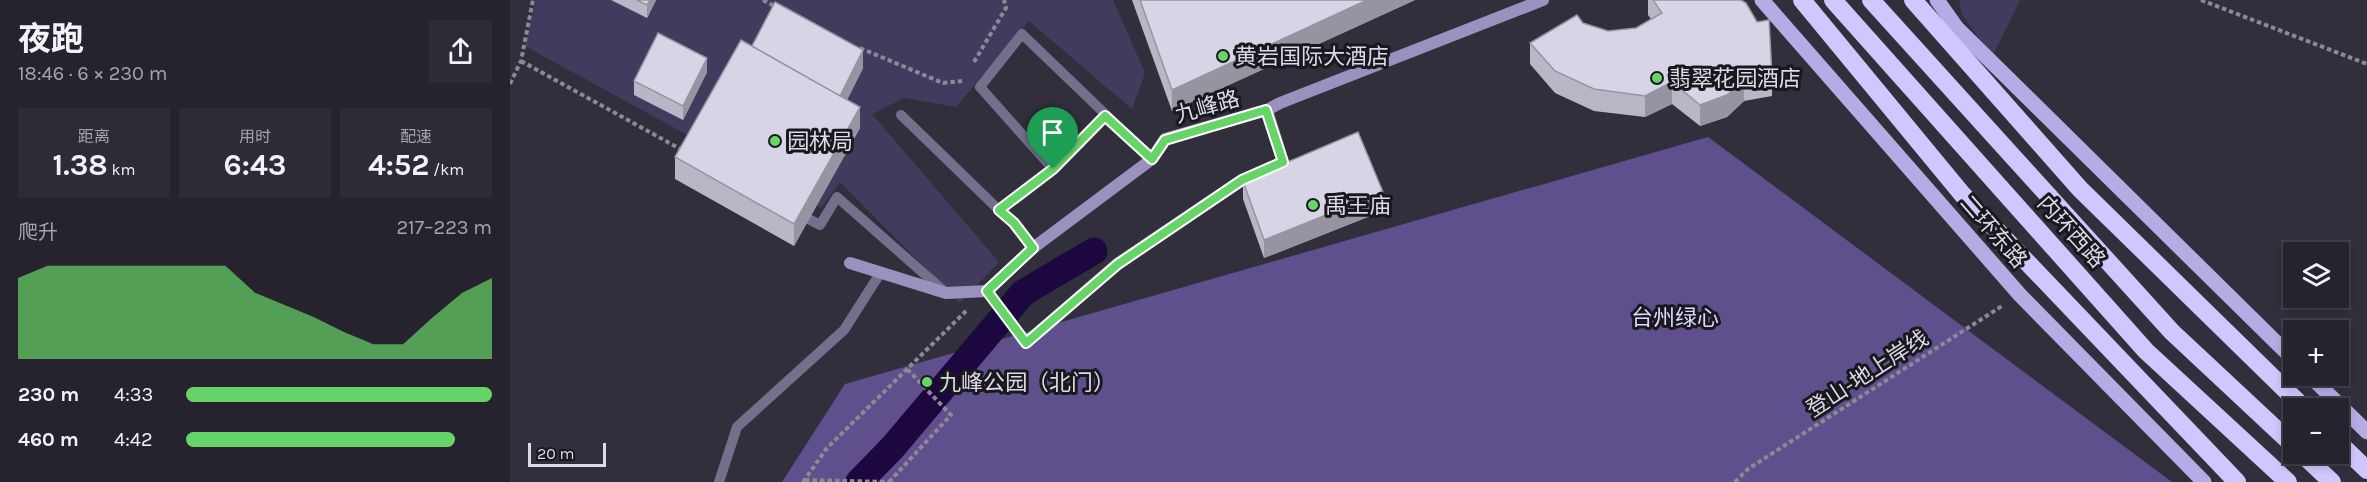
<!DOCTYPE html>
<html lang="zh">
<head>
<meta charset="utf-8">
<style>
  body { margin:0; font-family:Karla,"Noto Sans SC",sans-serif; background:#2e2b36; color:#f1f3f6; height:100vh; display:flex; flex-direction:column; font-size:22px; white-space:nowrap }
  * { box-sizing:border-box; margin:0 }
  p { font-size:20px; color:#a4a4aa }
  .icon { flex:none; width:33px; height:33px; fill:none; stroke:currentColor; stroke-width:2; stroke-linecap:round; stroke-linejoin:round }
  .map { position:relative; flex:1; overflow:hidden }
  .sheet { display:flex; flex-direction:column; background:#26232e; width:510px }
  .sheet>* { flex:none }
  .tools { position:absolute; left:1773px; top:242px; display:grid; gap:12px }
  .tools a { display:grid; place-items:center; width:66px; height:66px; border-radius:0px; background:#26232e; box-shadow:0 3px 9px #0003,0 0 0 2px #42404a; font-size:30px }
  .scale { position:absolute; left:18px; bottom:15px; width:78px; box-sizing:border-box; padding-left:6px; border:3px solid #dcdae4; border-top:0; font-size:16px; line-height:21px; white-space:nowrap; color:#dcdae4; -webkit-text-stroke:4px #19181e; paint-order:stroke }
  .pin { position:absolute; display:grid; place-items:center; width:51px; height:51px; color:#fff; margin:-62px -26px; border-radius:50% 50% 50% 0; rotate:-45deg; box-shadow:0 0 6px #0007 }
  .pin .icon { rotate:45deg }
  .round { display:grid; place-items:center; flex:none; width:63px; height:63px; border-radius:0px; background:#2e2b36 }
  .summary { display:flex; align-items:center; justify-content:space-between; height:102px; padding:0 18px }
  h1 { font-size:33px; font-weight:700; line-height:45px }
  .stats { display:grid; grid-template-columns:repeat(3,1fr); gap:9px; height:102px; padding:6px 18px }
  .stats div { display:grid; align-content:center; border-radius:0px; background:#2e2b36; text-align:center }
  .stats b { font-size:30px; font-weight:700 }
  .stats small { font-size:16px; font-weight:400 }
  .stats p { font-size:16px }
  .chart { height:168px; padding:12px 18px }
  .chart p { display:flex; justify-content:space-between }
  .chart svg { width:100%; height:108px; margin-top:6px; fill:#66d467; opacity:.7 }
  ul { padding:0 18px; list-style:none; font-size:20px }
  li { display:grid; grid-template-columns:96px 72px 1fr; align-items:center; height:45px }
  li i { height:15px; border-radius:8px; background:#66d467 }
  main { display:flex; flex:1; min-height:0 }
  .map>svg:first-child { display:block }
</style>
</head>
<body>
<main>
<section class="sheet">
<div class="summary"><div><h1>夜跑</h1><p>18:46 · 6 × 230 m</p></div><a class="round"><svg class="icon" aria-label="share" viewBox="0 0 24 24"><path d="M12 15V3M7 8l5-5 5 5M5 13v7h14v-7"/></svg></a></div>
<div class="stats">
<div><p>距离</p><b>1.38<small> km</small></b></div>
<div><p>用时</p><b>6:43</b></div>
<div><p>配速</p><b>4:52<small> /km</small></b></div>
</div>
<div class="chart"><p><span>爬升</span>217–223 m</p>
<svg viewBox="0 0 160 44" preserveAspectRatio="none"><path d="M0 44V11L10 6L20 6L30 6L40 6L50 6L60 6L70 6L80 17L90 22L100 27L110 33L120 38L130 38L140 27L150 17L160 11V44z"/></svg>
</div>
<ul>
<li><b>230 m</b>4:33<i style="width:100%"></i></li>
<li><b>460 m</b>4:42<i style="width:88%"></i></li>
</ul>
</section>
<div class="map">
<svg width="1857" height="482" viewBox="0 0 1857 482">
  <rect width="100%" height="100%" fill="#322f3d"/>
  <path fill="#433b5e" d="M26 0H603L635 73 622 109 519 21 446 107 394 98 362 114 489 262 450 303 330 182 311 208 15 46Z
    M1449 0H1510L1482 57 1452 14Z"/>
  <path fill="#5f508d" d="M1198 137 1662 482H272L335 384Z"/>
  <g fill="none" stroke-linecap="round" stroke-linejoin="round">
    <path stroke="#1c073e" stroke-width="27" d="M349 482 383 447 513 293 584 251"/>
    <path stroke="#8b8995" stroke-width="4" stroke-dasharray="4.5 3" stroke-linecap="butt" d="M253 0 268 8
      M1691 0 1857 64
      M350 48 433 83 452 81
      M11 61 174 151
      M464 62 496 8 494 0
      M0 84 11 61 23 0
      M487 305 504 328
      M295 480 379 482
      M293 482 317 448 456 311
      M379 482 441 415 397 369
      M1225 482 1238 469 1492 306"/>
    <path stroke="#746f8b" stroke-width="10" d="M391 115 489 210 543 169 595 116
      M543 169 470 87 512 34 642 159
      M489 210 504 223 523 248
      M287 213 310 225 327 197 436 293
      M209 482 227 427 334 330 371 272"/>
    <path stroke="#746f8b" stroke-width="12" d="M516 343 607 264 732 180 773 162 757 110"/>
    <path stroke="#9a91be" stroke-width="12" d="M340 263 436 293 477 291 523 248 642 159 655 139 757 110 770 103 1033 0"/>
    <path stroke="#b7abe5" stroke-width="15" d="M1252 0 1510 295 1694 482
      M1427 0 1447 28 1784 360
      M1799 375 1857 432"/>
    <path stroke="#d1c6fd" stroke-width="18" d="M1292 0 1452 194 1727 482
      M1323 0 1636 351 1778 482
      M1361 0 1662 332 1784 446
      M1403 0 1570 189 1794 408
      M1828 442 1857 470
      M1791 453 1822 482"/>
  </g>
  <path fill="#b9b6c6" d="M101 0H146L137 18Z
    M622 0H905L662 111Z
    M1138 0H1143L1262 75V96L1234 101 1217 117 1190 126 1162 104 1135 117 1084 111 1045 93 1020 64V43L1073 23 1098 31 1126 28 1141 19 1138 15Z
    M242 46 353 68 337 100 350 128 284 246 165 179V157Z
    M197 72 173 120 124 95V81Z
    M733 181 873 211 754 258 733 199Z"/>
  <path fill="#9694a1" d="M140 0H146L137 18V5Z
    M857 0H905L662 111V90Z
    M353 50V68L329 116V98Z
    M197 58V72L173 120V106Z
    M1234 79V101L1217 117 1190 126V105Z
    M1162 82V104L1135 117V96Z
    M350 107V128L284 246V224Z
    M873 192V211L754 258V240Z"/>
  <path fill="#d7d4e6" stroke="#9694a1" stroke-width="1.5" d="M127 0H140L137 5Z
    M630 0H857L662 90Z
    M1143 0H1231L1236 3 1247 22 1259 20 1262 75 1234 79 1217 95 1190 105 1162 82 1135 96 1084 89 1045 71 1020 43 1067 15 1073 23 1098 31 1126 28 1152 13Z
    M265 2 353 50 330 96 242 46Z
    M148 33 197 58 173 106 124 81Z
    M231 40 350 107 284 224 165 157Z
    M848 132 873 192 754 240 733 181Z"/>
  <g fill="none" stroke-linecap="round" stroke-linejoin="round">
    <defs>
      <path id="route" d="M756 110 773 162 732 180 608 264 516 343 477 291 523 248 504 223 489 210 543 169 595 116 642 159 655 140Z"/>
    </defs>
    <use href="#route" stroke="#fff" stroke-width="12"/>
    <use href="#route" stroke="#66d467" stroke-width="8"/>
  </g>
  <g fill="#66d467" stroke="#19181e" stroke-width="2">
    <circle cx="713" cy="56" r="6"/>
    <circle cx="1147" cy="78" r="6"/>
    <circle cx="265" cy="141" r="6"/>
    <circle cx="803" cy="205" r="6"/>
    <circle cx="417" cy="382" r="6"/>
  </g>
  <g text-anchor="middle" stroke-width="6" stroke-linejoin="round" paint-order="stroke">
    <g font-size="22" fill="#dcdae4" stroke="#19181e" text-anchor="start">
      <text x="725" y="64">黄岩国际大酒店</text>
      <text x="1159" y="86">翡翠花园酒店</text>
      <text x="277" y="149">园林局</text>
      <text x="815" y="213">禹王庙</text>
      <text x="429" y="390">九峰公园（北门）</text>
    </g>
    <g font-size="22" fill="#dcdae4" stroke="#19181e">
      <text transform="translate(697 106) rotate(-16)" y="8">九峰路</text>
      <text transform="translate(1484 231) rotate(49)" y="8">二环东路</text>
      <text transform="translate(1562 231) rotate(48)" y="8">内环西路</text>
      <text transform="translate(1357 373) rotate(-33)" y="8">登山-地上岸线</text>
    </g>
    <g font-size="22" fill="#ded8fd" stroke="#19181e">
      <text x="1165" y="325">台州绿心</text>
    </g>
  </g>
</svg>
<div class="tools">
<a><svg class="icon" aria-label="layers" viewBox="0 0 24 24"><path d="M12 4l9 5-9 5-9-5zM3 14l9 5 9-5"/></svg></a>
<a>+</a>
<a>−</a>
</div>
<div class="scale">20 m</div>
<div class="pin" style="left:543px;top:169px;background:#1e9e55"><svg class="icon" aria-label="arrive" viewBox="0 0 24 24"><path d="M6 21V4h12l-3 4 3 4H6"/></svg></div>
</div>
</main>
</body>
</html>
